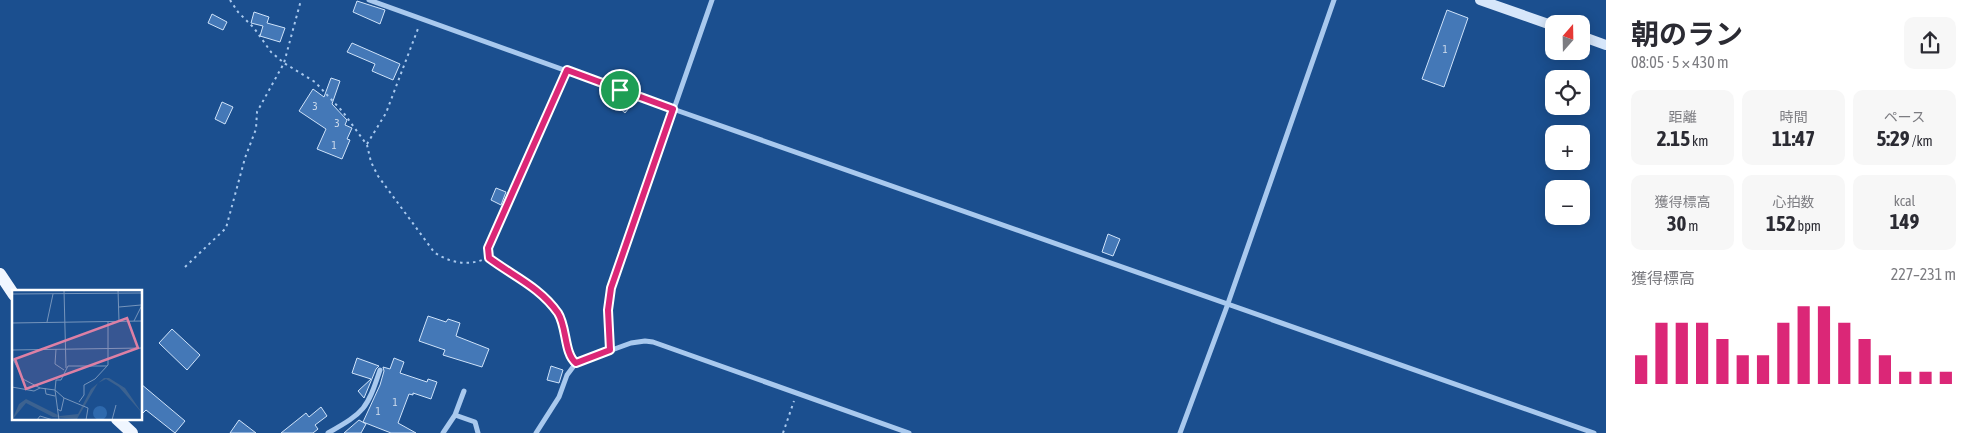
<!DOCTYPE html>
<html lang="ja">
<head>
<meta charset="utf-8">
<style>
  body { margin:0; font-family:"Asap Condensed","Noto Sans JP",sans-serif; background:#f7f7f7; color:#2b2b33; height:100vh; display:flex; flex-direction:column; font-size:19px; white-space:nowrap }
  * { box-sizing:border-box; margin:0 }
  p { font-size:16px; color:#7c7c81 }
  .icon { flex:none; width:28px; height:28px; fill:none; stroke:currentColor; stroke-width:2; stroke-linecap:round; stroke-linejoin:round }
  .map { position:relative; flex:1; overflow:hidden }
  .details { display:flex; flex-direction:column; background:#fff; width:375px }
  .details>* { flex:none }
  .needle { width:32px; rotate:20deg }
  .tools { position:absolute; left:1545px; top:15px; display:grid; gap:10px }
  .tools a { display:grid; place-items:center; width:45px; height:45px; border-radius:10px; background:#fff; box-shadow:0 2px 12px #0003; font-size:25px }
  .pin { position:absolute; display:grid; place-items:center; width:42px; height:42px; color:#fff; margin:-21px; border:2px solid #fff; border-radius:50%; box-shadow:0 1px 5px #0007 }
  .round { display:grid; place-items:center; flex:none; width:52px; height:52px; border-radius:10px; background:#f7f7f7 }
  .headline { display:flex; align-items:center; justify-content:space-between; height:85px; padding:0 25px }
  h1 { font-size:28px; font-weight:700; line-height:38px }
  .stats { display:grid; grid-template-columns:repeat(3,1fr); gap:8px; height:85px; padding:5px 25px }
  .stats div { display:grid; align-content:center; border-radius:10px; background:#f7f7f7; text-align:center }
  .stats b { font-size:21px; font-weight:700 }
  .stats small { font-size:14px; font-weight:400 }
  .stats p { font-size:14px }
  .chart { height:140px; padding:10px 25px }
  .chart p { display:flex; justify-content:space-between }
  .chart svg { width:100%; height:90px; margin-top:5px; stroke:#db2777; stroke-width:6 }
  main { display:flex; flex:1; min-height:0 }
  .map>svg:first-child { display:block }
</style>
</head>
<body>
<main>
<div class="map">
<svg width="1606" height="433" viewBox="0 0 1606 433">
  <rect width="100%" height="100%" fill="#1b4f8f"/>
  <path fill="#4478b7" stroke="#cfe3fa" d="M357 1 385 10 380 24 353 12Z
    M1447 10 1468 18 1444 87 1422 79Z
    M254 12 269 17 267 23 285 28 280 42 260 36 263 26 251 23Z
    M212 14 227 22 223 30 208 23Z
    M352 43 400 64 393 80 372 71 375 64 347 52Z
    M331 78 340 81 332 104 347 120 345 125 352 128 347 139 350 140 342 159 317 149 326 129 299 111 313 89 324 97Z
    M622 96 632 104 625 113 615 104Z
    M222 102 233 107 225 124 215 119Z
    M496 188 506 192 501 205 491 200Z
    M1108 234 1120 239 1113 256 1102 252Z
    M428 316 446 322 448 319 460 323 456 336 489 349 482 367 443 355 445 350 419 341Z
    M172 329 200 355 187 370 159 343Z
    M357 358 379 366 376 369 364 398 358 391 371 379 352 373Z
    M394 358 404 362 400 373 427 382 428 379 437 382 431 399 413 393V395L409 394 398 423 416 433H391L363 422 380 385 384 371 383 367 390 369Z
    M551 366 563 370 559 383 547 380Z
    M141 384 185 421 175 433 146 410 141 415Z
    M321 407 327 416 315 425 318 429 313 433H281L306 413 309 417Z
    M239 420 256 433H230Z
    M359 420 366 424 361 433H344Z"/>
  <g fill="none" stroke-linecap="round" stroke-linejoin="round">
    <path stroke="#a9c9ee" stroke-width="2" stroke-dasharray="2.5 4" stroke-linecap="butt" d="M230 0 238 12 254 28 271 52 284 63 315 82 343 112 367 145 371 162 378 176 434 252C448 262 466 266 482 260
      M367 144 386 113 419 26
      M185 267 226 228 245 158 256 129 257 112 284 63 301 0
      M783 433 794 401"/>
    <path stroke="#a9c9ee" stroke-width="5" d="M369 0 673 109 1594 433
      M567 70 488 248 489 258C513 277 540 286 558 313 567 328 563 353 576 363
      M610 350 608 310 611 289 712 0
      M455 415 475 422 478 433
      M328 433C365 412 367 409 380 370
      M443 433 455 415 464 391
      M536 433 559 397 567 375 576 363 631 343 645 341 653 342 909 433
      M1180 433 1226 309 1334 0"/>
    <path stroke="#d6e6fa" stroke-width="10" d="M1480 0 1554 26
      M1581 36 1606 45"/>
    <path stroke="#f0f6ff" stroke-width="12" d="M0 274 14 295
      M117 419 132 433"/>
  </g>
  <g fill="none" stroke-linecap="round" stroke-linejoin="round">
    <defs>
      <path id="route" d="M567 70 673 109 611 288 608 310 610 350 576 363C564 354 567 327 558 313 540 287 513 276 489 258L488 248Z"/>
    </defs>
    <use href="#route" stroke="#fff" stroke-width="10"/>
    <use href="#route" stroke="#db2777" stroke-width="6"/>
  </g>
  <g text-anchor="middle" stroke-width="5" stroke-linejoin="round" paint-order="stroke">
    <g font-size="11" fill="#d0dded">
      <text x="1445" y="53">1</text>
      <text x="315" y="110">3</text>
      <text x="337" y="127">3</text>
      <text x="334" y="149">1</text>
      <text x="395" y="406">1</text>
      <text x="378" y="415">1</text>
    </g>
  </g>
  <g transform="translate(12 290)">
    <rect width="130" height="130" fill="#1b4f8f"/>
    <path d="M81 123a7 7 0 1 1 14 0a7 7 0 1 1-14 0Z" fill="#2e69ad"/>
    <path d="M92 88H97L113 98 130 123 107 97 94 89 86 93 65 129 41 127 14 113 0 130 7 114 14 109 48 126 66 124 79 99Z" fill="#3c6290"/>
    <path fill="none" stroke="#7695bc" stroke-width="1" d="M52 0 54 78M106 0 107 31M0 4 130 3M107 17 129 15M122 31 130 15M35 32 41 4M0 33 130 31M44 59 43 74 52 80M0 60 130 58M0 67 11 89 28 98 43 100 47 130M0 97 22 101 28 98M33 98 34 104 43 106M67 112 72 105V95L83 89 96 75V31M45 119 49 121 52 108M25 130 28 126 41 130M74 130 76 118 52 108 43 100 44 90H49L56 76H95M100 130 104 115"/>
    <path fill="#dd80a5" fill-opacity="0.15" stroke="#dd80a5" stroke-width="2.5" d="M115 28 126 58 14 99 3 69Z"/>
    <rect width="130" height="130" fill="none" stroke="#fff" stroke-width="2.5"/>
  </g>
</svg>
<div class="tools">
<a><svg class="needle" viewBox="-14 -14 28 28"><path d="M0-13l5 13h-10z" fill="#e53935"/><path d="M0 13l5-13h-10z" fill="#7c7c81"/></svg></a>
<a><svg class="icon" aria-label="locate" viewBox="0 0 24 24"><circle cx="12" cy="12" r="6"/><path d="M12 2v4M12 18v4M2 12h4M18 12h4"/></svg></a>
<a>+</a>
<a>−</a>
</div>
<div class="pin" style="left:620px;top:90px;background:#1e9e55"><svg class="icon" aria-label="arrive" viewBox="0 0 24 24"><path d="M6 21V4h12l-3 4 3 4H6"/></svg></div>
</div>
<section class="details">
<div class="headline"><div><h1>朝のラン</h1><p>08:05 · 5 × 430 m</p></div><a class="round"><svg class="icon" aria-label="share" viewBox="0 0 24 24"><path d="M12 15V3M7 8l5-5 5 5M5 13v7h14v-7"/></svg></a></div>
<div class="stats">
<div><p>距離</p><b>2.15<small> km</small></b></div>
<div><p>時間</p><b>11:47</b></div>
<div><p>ペース</p><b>5:29<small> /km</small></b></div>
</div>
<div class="stats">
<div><p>獲得標高</p><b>30<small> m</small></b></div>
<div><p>心拍数</p><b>152<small> bpm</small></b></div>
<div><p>kcal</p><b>149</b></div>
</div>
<div class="chart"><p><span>獲得標高</span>227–231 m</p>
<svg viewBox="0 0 160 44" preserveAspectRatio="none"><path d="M5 44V30M15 44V14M25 44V14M35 44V14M45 44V22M55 44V30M65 44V30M75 44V14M85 44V6M95 44V6M105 44V14M115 44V22M125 44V30M135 44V38M145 44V38M155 44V38"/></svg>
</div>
</section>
</main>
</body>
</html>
